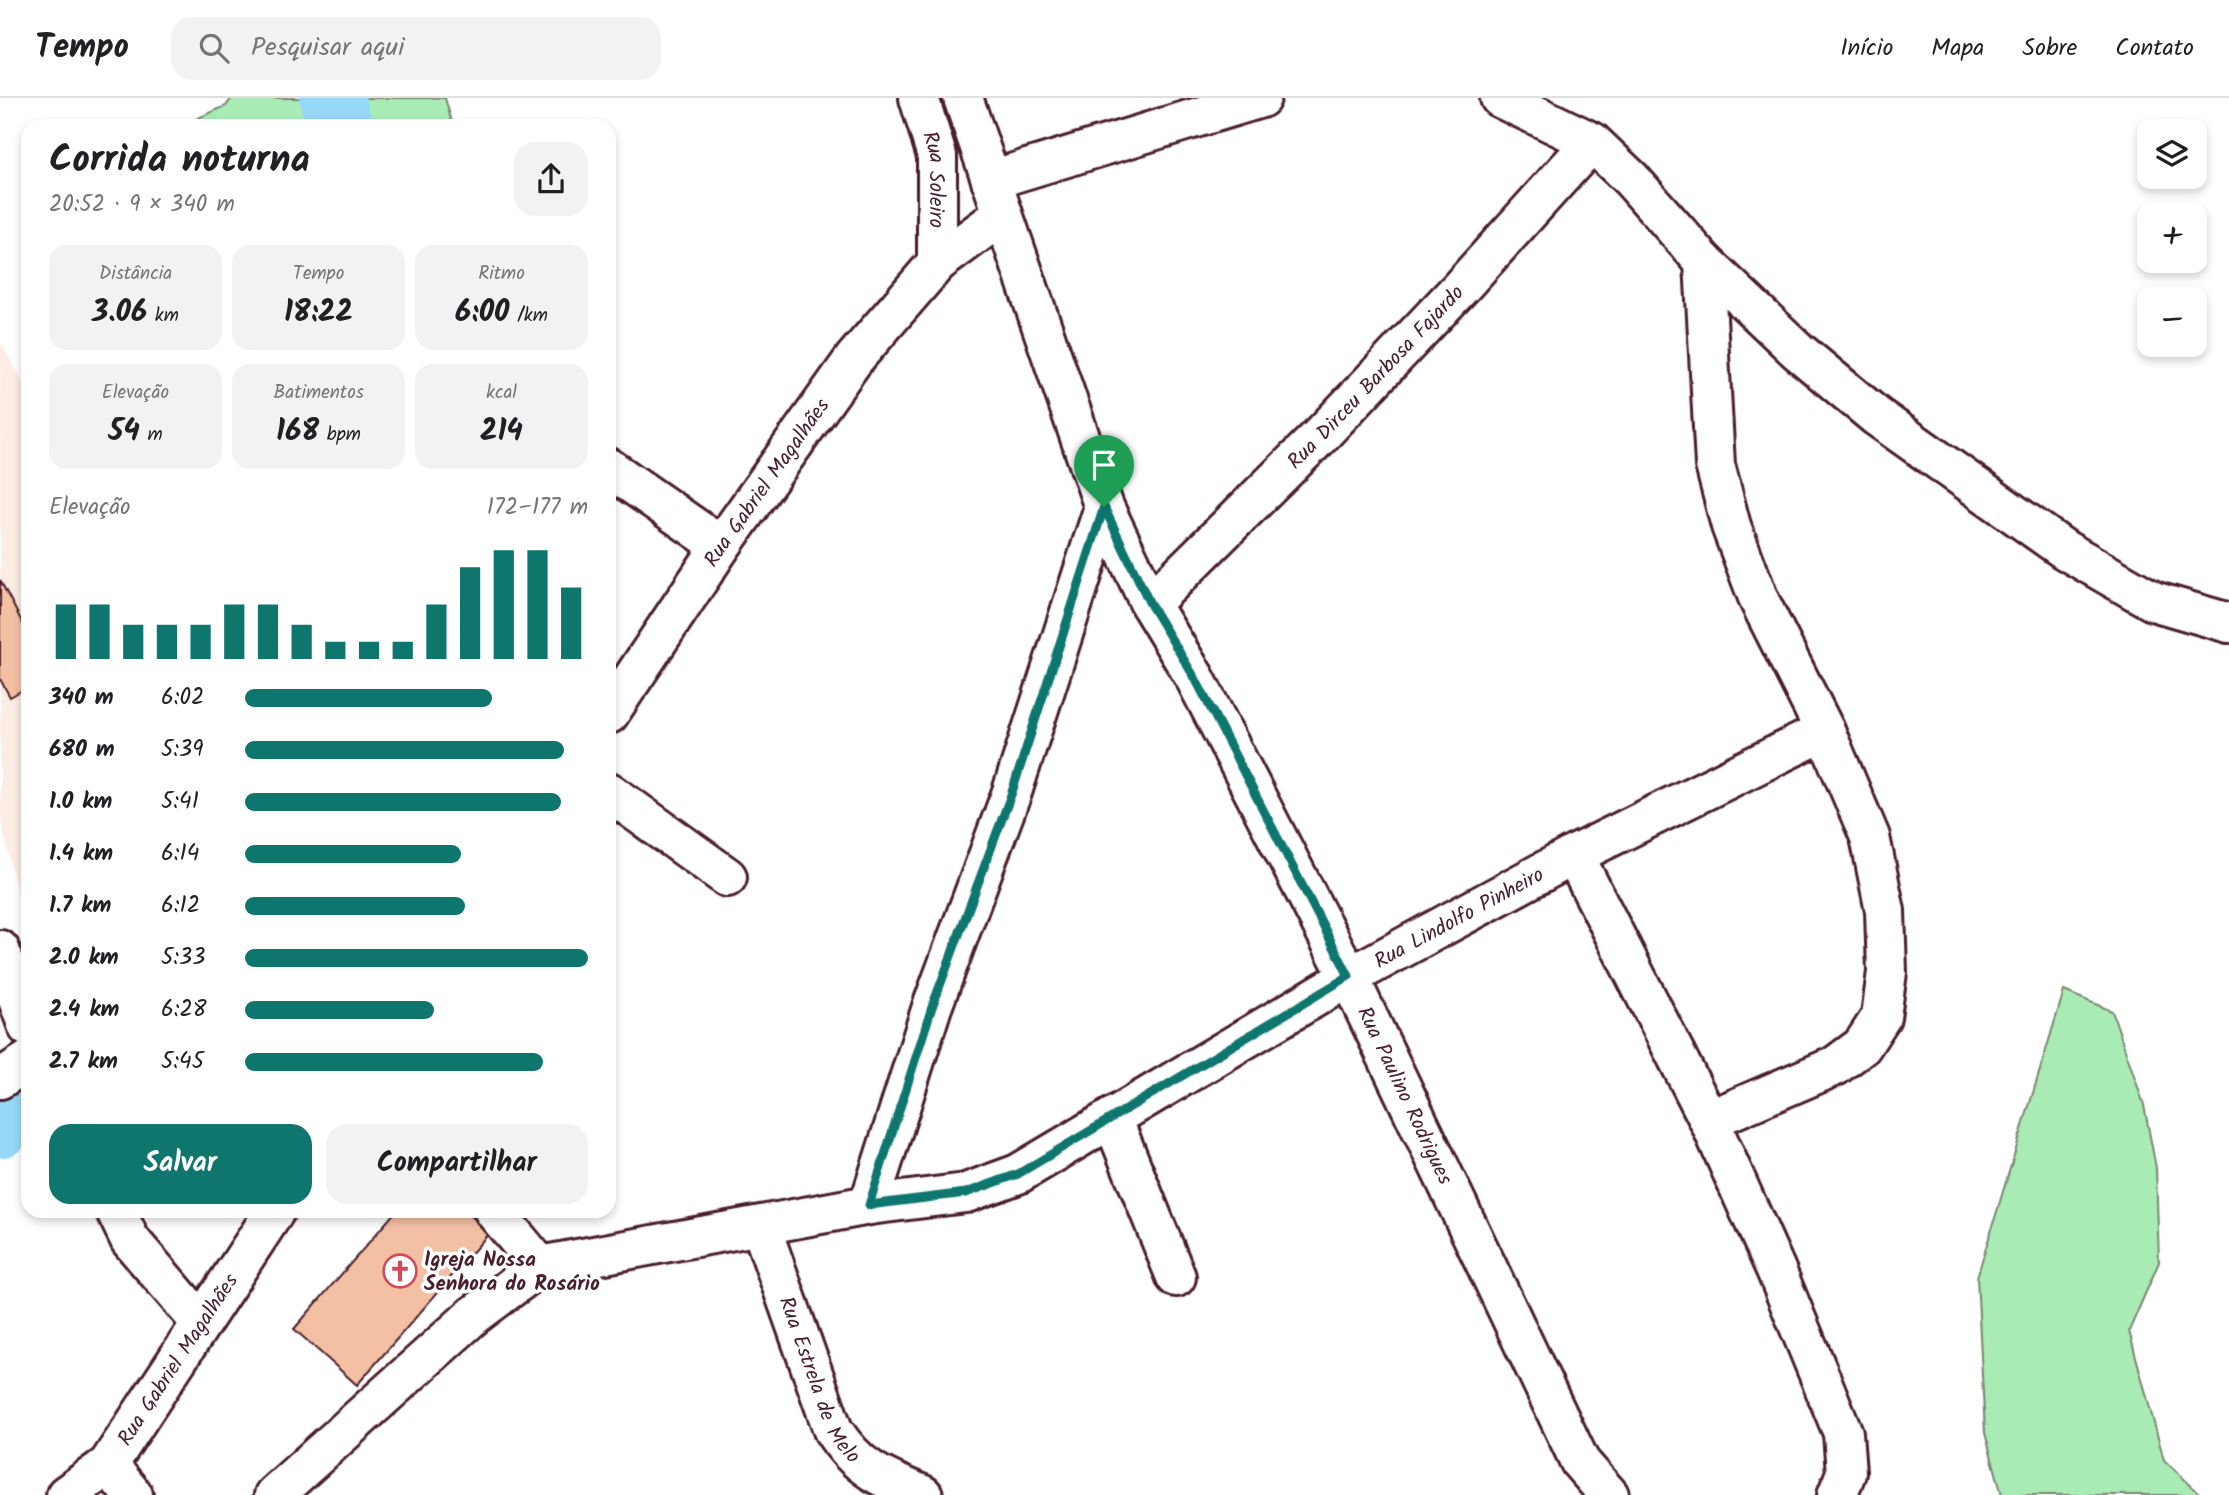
<!DOCTYPE html>
<html lang="pt">
<head>
<meta charset="utf-8">
<style>
  body { margin:0; font-family:Kalam,sans-serif; background:#f2f2f2; color:#202124; height:100vh; display:flex; flex-direction:column; font-size:26px; white-space:nowrap }
  * { box-sizing:border-box; margin:0 }
  p { font-size:23px; color:#757577 }
  .icon { flex:none; width:38px; height:38px; fill:none; stroke:currentColor; stroke-width:2; stroke-linecap:round; stroke-linejoin:round }
  .map { position:relative; flex:1; overflow:hidden }
  .details { position:absolute; left:21px; top:21px; width:595px; height:1099px; display:flex; flex-direction:column; background:#fff; border-radius:21px; box-shadow:0 4px 10px #0003 }
  .details>* { flex:none }
  .tools { position:absolute; left:2137px; top:21px; display:grid; gap:14px }
  .tools a { display:grid; place-items:center; width:70px; height:70px; border-radius:14px; background:#fff; box-shadow:0 4px 10px #0003; font-size:35px }
  .pin { position:absolute; display:grid; place-items:center; width:60px; height:60px; color:#fff; margin:-72px -30px; border-radius:50% 50% 50% 0; rotate:-45deg; box-shadow:0 0 7px #0007 }
  .pin .icon { rotate:45deg }
  .round { display:grid; place-items:center; flex:none; width:74px; height:74px; border-radius:21px; background:#f2f2f2 }
  .summary { display:flex; align-items:center; justify-content:space-between; height:119px; padding:0 28px }
  h1 { font-size:38px; font-weight:800; line-height:52px }
  .metrics { display:grid; grid-template-columns:repeat(3,1fr); gap:10px; height:119px; padding:7px 28px }
  .metrics div { display:grid; align-content:center; border-radius:18px; background:#f2f2f2; text-align:center }
  .metrics b { font-size:30px; font-weight:800 }
  .metrics small { font-size:19px; font-weight:400 }
  .metrics p { font-size:19px }
  .chart { height:196px; padding:14px 28px }
  .chart p { display:flex; justify-content:space-between }
  .chart svg { width:100%; height:126px; margin-top:7px; stroke:#0f766e; stroke-width:6 }
  .cta { display:flex; gap:14px; margin-top:auto; padding:14px 28px }
  .cta a { flex:1; height:80px; border-radius:21px; background:#0f766e; color:#fff; font-size:28px; font-weight:800; line-height:80px; text-align:center }
  .cta a+a { background:#f2f2f2; color:#202124 }
  ul { padding:0 28px; list-style:none; font-size:23px }
  li { display:grid; grid-template-columns:112px 84px 1fr; align-items:center; height:52px }
  li i { height:18px; border-radius:9px; background:#0f766e }
  header { display:flex; align-items:center; gap:42px; box-sizing:border-box; height:98px; padding:0 35px; background:#fff; border-bottom:2px solid #e0e0e0 }
  header strong { font-size:33px }
  nav { display:flex; gap:38px; margin-inline-start:auto; font-size:24px }
  .search { width:490px; height:63px; background:#f2f2f2; display:flex; align-items:center; gap:18px; box-sizing:border-box; padding:0 24px; border-radius:21px; color:#757577; font-size:26px }
  .map>svg:first-child { display:block }
</style>
</head>
<body>
<header>
<strong>Tempo</strong>
<div class="search"><svg class="icon" aria-label="search" viewBox="0 0 24 24"><circle cx="10" cy="10" r="6"/><path d="M15 15l6 6"/></svg>Pesquisar aqui</div>
<nav><a>Início</a><a>Mapa</a><a>Sobre</a><a>Contato</a></nav>
</header>
<div class="map">
<svg width="2229" height="1397" viewBox="0 0 2229 1397">
  <rect width="100%" height="100%" fill="#fff"/>
  <filter id="ink" filterUnits="userSpaceOnUse"><feTurbulence type="fractalNoise" baseFrequency=".0143" numOctaves="2"/><feDisplacementMap in="SourceGraphic" scale="14" xChannelSelector="R" yChannelSelector="G"/><feConvolveMatrix kernelMatrix="1 2 1 2 8 2 1 2 1" color-interpolation-filters="sRGB"/></filter>
  <g filter="url(#ink)">
    <path fill="#fbece4" d="M0 244 28 293V847L0 717Z"/>
    <path fill="#a8ebb5" stroke="#798570" stroke-width="2" d="M232 0H445L453 28H180L226 8Z
      M2064 893 2112 913 2144 1007 2156 1070 2159 1164 2129 1233 2164 1362 2201 1397H2002L1985 1335 1977 1179Z"/>
    <g fill="none" stroke-linecap="round" stroke-linejoin="round">
      <path stroke="#96d8f8" stroke-width="65" d="M332 0 340 28
        M0 1027 28 1005"/>
    </g>
    <path fill="#f3c0a4" stroke="#4a1f2b" stroke-width="2" d="M0 482 24 528 28 526V589L10 599 0 581Z
      M396 1113H465L490 1134 357 1287 294 1231Z"/>
    <g fill="none" stroke-linecap="round" stroke-linejoin="round">
      <defs>
        <g id="minor">
          <path id="s1" d="M919 0 937 58V165"/>
          <path id="s2" d="M963 0 1104 409 1150 506 1195 580 1349 879 1580 1364 1609 1397"/>
          <path d="M1500 0 1592 44 1631 81 1704 164 1798 253 1876 318 2065 452 2153 503 2229 525"/>
          <path d="M991 82 1261 0"/>
          <path d="M1704 164 1715 367 1731 428 1759 502 1825 633 1870 739 1885 813 1887 874 1881 919 1862 948 1835 968 1709 1022"/>
          <path d="M609 370 721 448"/>
          <path id="s3" d="M1150 506 1321 337 1461 189 1592 44"/>
          <path id="s4" d="M609 616 721 448 854 261 937 165 1002 117"/>
          <path d="M609 694 727 779"/>
          <path d="M1574 757 1709 1022 1776 1172 1843 1335 1846 1375 1837 1397"/>
          <path d="M0 852 28 929"/>
          <path d="M0 981 28 963"/>
          <path d="M1112 1020 1176 1179"/>
          <path d="M869 1107 932 909 1012 694 1104 409"/>
          <path d="M116 1113 130 1142 201 1225"/>
          <path d="M494 1113 540 1168"/>
          <path id="s5" d="M761 1129 833 1332C858 1371 881 1380 923 1397"/>
          <path d="M108 1367 133 1397"/>
          <path id="s6" d="M66 1397 108 1367 275 1113"/>
          <path id="s7" d="M274 1397 473 1218 540 1168 869 1107 966 1095 1018 1076 1349 879 1574 757 1825 633"/>
        </g>
      </defs>
      <use href="#minor" stroke="#4a1f2b" stroke-width="44"/>
      <use href="#minor" stroke="#fff" stroke-width="38"/>
    </g>
  </g>
  <g fill="none" stroke-linecap="round" stroke-linejoin="round" filter="url(#ink)">
    <defs>
      <path id="route" d="M1104 409 1150 506 1195 580 1349 878 1018 1076 966 1095 869 1107 932 909 1012 694Z"/>
    </defs>
    <use href="#route" stroke="#fff" stroke-width="14"/>
    <use href="#route" stroke="#0f766e" stroke-width="9"/>
  </g>
  <defs>
    <symbol id="church-ring" viewBox="-11 -11 22 22"><circle r="9.5" fill="#fff" stroke="#d1495b" stroke-width="1.5"/><path d="M-1.2-6h2.4v3.5h3.3v2.4h-3.3V6h-2.4V-.1h-3.3v-2.4h3.3Z" fill="#d1495b"/></symbol>
  </defs>
  <g fill-rule="evenodd">
    <use href="#church-ring" x="381" y="1154" width="38" height="38"/>
  </g>
  <g text-anchor="middle" stroke-width="7" stroke-linejoin="round" paint-order="stroke">
    <g font-size="21" fill="#4a1f2b" stroke="#fff">
      <text dy="7" stroke="none"><textPath href="#s1" startOffset="84">Rua Soleiro</textPath></text>
      <text dy="7" stroke="none"><textPath href="#s3" startOffset="320">Rua Dirceu Barbosa Fajardo</textPath></text>
      <text dy="7" stroke="none"><textPath href="#s4" startOffset="280">Rua Gabriel Magalhães</textPath></text>
      <text dy="7" stroke="none"><textPath href="#s7" startOffset="1349">Rua Lindolfo Pinheiro</textPath></text>
      <text dy="7" stroke="none"><textPath href="#s2" startOffset="1094">Rua Paulino Rodrigues</textPath></text>
      <text dy="7" stroke="none"><textPath href="#s6" startOffset="178">Rua Gabriel Magalhães</textPath></text>
      <text dy="7" stroke="none"><textPath href="#s5" startOffset="164">Rua Estrela de Melo</textPath></text>
    </g>
    <g font-size="21" font-weight="bold" fill="#4a1f2b" stroke="#fff" text-anchor="start">
      <text x="424" y="1168">Igreja Nossa<tspan x="424" dy="24">Senhora do Rosário</tspan></text>
    </g>
  </g>
</svg>
<div class="tools">
<a><svg class="icon" aria-label="layers" viewBox="0 0 24 24"><path d="M12 4l9 5-9 5-9-5zM3 14l9 5 9-5"/></svg></a>
<a>+</a>
<a>−</a>
</div>
<div class="pin" style="left:1104px;top:409px;background:#1e9e55"><svg class="icon" aria-label="arrive" viewBox="0 0 24 24"><path d="M6 21V4h12l-3 4 3 4H6"/></svg></div>
<section class="details">
<div class="summary"><div><h1>Corrida noturna</h1><p>20:52 · 9 × 340 m</p></div><a class="round"><svg class="icon" aria-label="share" viewBox="0 0 24 24"><path d="M12 15V3M7 8l5-5 5 5M5 13v7h14v-7"/></svg></a></div>
<div class="metrics">
<div><p>Distância</p><b>3.06<small> km</small></b></div>
<div><p>Tempo</p><b>18:22</b></div>
<div><p>Ritmo</p><b>6:00<small> /km</small></b></div>
</div>
<div class="metrics">
<div><p>Elevação</p><b>54<small> m</small></b></div>
<div><p>Batimentos</p><b>168<small> bpm</small></b></div>
<div><p>kcal</p><b>214</b></div>
</div>
<div class="chart"><p><span>Elevação</span>172–177 m</p>
<svg viewBox="0 0 160 44" preserveAspectRatio="none"><path d="M5 44V25M15 44V25M25 44V32M35 44V32M45 44V32M55 44V25M65 44V25M75 44V32M85 44V38M95 44V38M105 44V38M115 44V25M125 44V12M135 44V6M145 44V6M155 44V19"/></svg>
</div>
<ul>
<li><b>340 m</b>6:02<i style="width:72%"></i></li>
<li><b>680 m</b>5:39<i style="width:93%"></i></li>
<li><b>1.0 km</b>5:41<i style="width:92%"></i></li>
<li><b>1.4 km</b>6:14<i style="width:63%"></i></li>
<li><b>1.7 km</b>6:12<i style="width:64%"></i></li>
<li><b>2.0 km</b>5:33<i style="width:100%"></i></li>
<li><b>2.4 km</b>6:28<i style="width:55%"></i></li>
<li><b>2.7 km</b>5:45<i style="width:87%"></i></li>
</ul>
<div class="cta"><a>Salvar</a><a>Compartilhar</a></div>
</section>
</div>
</body>
</html>
